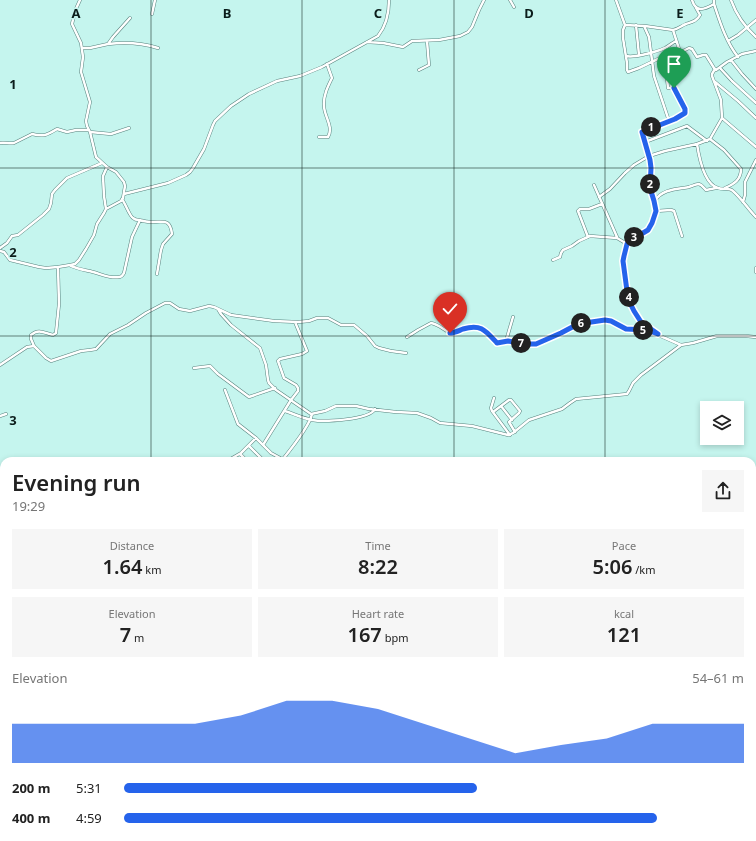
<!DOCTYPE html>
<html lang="en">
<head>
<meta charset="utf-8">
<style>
  body { margin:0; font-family:"Noto Sans",sans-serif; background:#f6f6f6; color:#222; height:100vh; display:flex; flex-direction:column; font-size:15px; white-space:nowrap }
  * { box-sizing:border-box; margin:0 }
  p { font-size:13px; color:#767676 }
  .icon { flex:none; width:22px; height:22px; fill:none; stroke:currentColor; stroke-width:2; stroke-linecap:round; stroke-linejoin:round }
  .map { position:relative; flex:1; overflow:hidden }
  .details { position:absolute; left:0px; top:457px; width:756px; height:384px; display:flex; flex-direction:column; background:#fff; border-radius:12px 12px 0 0; box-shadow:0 2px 6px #0003 }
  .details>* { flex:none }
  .tools { position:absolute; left:700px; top:401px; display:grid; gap:8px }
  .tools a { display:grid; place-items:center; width:44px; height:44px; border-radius:0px; background:#fff; box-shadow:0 2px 6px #0003; font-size:20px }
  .pin { position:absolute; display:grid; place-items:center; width:34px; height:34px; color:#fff; margin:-41px -17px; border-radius:50% 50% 50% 0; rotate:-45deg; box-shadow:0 0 4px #0007 }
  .pin .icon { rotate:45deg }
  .km { position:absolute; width:20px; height:20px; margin:-10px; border-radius:50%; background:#222; color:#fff; font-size:11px; line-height:20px; text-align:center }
  .round { display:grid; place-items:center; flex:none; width:42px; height:42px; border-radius:0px; background:#f6f6f6 }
  .head { display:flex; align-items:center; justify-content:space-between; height:68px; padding:0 12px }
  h1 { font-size:22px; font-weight:600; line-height:30px }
  .stats { display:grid; grid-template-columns:repeat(3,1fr); gap:6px; height:68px; padding:4px 12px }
  .stats div { display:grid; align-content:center; border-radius:0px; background:#f6f6f6; text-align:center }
  .stats b { font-size:20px; font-weight:600 }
  .stats small { font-size:11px; font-weight:400 }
  .stats p { font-size:11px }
  .chart { height:112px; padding:8px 12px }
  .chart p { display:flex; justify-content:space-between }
  .chart svg { width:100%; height:72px; margin-top:4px; fill:#2563eb; opacity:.7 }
  ul { padding:0 12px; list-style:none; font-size:13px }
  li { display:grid; grid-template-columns:64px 48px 1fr; align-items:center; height:30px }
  li i { height:10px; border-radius:5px; background:#2563eb }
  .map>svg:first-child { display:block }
</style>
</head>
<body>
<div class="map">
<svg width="756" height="841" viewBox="0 0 756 841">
  <rect width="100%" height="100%" fill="#c5f5ee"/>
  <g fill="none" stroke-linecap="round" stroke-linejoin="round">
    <defs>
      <path id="street" d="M510 0 514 7
        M616 0 625 25 623 30V38L627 63V70L628 72 639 68 660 58 673 56 689 48 692 49 697 57 703 55H706L714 68 716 70 727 62 742 54 756 51
        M692 0C693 2 693 4 695 6 699 12 709 7 714 4V0
        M731 0C736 14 745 27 756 37
        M714 4C720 22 726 42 738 57
        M152 14 155 0
        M625 25 645 26 673 30C678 29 681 26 686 24 692 22 697 21 700 15L696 8
        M636 25 639 55
        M644 26 649 37 654 76 669 121
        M673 30 680 52
        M728 41 738 35 756 20
        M367 42 383 43 403 47 412 41 439 40 460 36 468 32 472 27 479 10 484 0
        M108 44C125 42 142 43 158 48
        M82 48H90L108 44 113 37 130 18
        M626 56C634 58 656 52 665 48 669 46 672 43 676 41
        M731 60 742 74 756 89
        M720 68 732 81 756 103
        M419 70 429 65 427 41
        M714 81 738 101 756 118
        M722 118 756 147
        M90 132 111 134 129 128
        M319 137H328C334 127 324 116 324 106 323 96 328 86 332 78L327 64
        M710 139 724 150 741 169C741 180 734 184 725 188
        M645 142 687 126 707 141
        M0 143C5 142 9 144 14 143L32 134C44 137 47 135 57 129L67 132 76 130H89
        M697 144C699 157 704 184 718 188 723 190 729 187 733 191 742 199 748 209 756 217
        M594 185 617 237
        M124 194 168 183 186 175 190 172 193 168 204 149 213 125 215 121 231 106 249 94 277 81 300 76 322 67 378 36C386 26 389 13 389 0
        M599 197 610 189 625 173 634 165 649 156 665 151 697 144 710 139 722 118 721 100 712 76V74L715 69
        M122 199C125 203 130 217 133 218 135 220 136 220 139 220 143 221 147 222 151 222 163 222 170 218 172 234L163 244 161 250 157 274
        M655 201C661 189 678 189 689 187 692 186 696 184 699 184 702 185 704 188 706 190L716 188
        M743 202 745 195V182L756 160
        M106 209 104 196 103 176 107 167
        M656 211 671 210 674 211 682 236
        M588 237 578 211 580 209H589L602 204
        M0 248 7 243 12 236 18 235 43 215 49 209 51 203 52 194 55 190 67 178 102 163
        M0 251 4 252 10 260 39 267 46 268 58 267 70 265 75 264 79 260 86 249 94 235 97 224 104 213 106 209 121 201 123 198 125 186 124 182 116 172 107 167 96 157 90 132 87 126 86 121 90 102 81 72 83 57 81 43 72 24 75 11 80 0
        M553 260 560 257 561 253 563 250 572 246 579 241 590 236 617 238 627 244
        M71 266C78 269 85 270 93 272 101 274 111 279 119 277 122 277 122 276 124 273L132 237 140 220
        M756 268V272
        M218 309 221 314 231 325 260 348 266 365 268 380 269 383 276 390 311 414 325 411 336 406H356L369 409 396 412 417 413 431 418 440 423 472 426 508 435 513 433 529 420 562 409 570 403 576 399 627 394 629 391 633 383 641 375 681 345 693 343 717 336H746L756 337
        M658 334 641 322 634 311 627 291 623 261 624 256 627 244 632 238 647 231 650 227 656 211 654 201 650 188V178L651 168 650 160 642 132C653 125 680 121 685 111L675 89 674 88H668V87L664 57
        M407 337 418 330 431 323C441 325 444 331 451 333 455 334 459 331 463 330 485 323 483 332 498 343L509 341 523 344H536L561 333 578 324 605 320 611 321 626 329 649 331 681 345
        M506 341 513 317
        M34 346 31 339V335C39 328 44 333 53 335L56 333 59 304 58 267
        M0 365 27 347 34 346 46 358 51 361 81 351 90 350 96 349 110 334 128 325 146 313 165 303H170L179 309 190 311 209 306 214 307 231 315 274 321 298 322 309 321 317 318H328L341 325H354L367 336 375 346 379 348 391 351 406 353
        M194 368 210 366 218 374 249 397 275 388
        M225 390 238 424 256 438 271 453 282 459H283C291 449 310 425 312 414
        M494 398 491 408 492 411 510 435
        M501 406 512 420
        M285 411C294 414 302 418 312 420 324 422 369 420 375 409
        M493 412 509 400H511L520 411 519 413 509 422 515 432
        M0 416 6 414
        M263 445 291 400 298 391V388L296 385 284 378 278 361 280 359 302 354 307 351 295 322
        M249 446 264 461
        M240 454 247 461
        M227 461 241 453 256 438
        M0 563 4 562
        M0 591 4 588
        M0 609 4 608
        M196 837 198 841
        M328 837V841
        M204 841 207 837
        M376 841 378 837"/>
      <path id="secondary" d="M0 616 4 633
        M28 841 29 837"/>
      <path id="highway" d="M752 653 756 651
        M511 841 513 837"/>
    </defs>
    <use href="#street" stroke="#57837e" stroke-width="3.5"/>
    <use href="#secondary" stroke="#57837e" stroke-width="4"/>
    <use href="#highway" stroke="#57837e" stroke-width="6"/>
    <use href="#street" stroke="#fff" stroke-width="2.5"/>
    <use href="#secondary" stroke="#fff" stroke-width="3"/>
    <use href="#highway" stroke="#fff" stroke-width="5"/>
  </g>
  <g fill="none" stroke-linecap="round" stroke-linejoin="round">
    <defs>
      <path id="route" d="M450 333C455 333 458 331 463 329 481 324 485 330 497 343L508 341 523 344H536L561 333 578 324 605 320 611 321 626 329 647 330 658 334 641 322 634 311 631 305 627 291 623 261 624 256 627 244 630 240 643 233 648 230 652 223 656 211 654 201 650 188 651 168 650 160 642 132 675 119 685 113V109L674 88"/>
    </defs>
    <use href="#route" stroke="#fff" stroke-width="8"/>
    <use href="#route" stroke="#2563eb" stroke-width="5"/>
  </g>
  <path fill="none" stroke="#0b1d1b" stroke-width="1" stroke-opacity="0.55" d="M151 0V461M302 0V461M454 0V461M605 0V461M0 168H756M0 336H756M0 505H4M752 505H756M0 673H4M752 673H756M151 837V841M302 837V841M454 837V841M605 837V841"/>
  <g font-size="13" text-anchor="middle" font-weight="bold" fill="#0b1d1b" stroke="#c5f5ee" stroke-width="3" stroke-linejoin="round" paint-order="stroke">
    <text x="76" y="18">A</text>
    <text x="227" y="18">B</text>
    <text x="378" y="18">C</text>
    <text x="529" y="18">D</text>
    <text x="680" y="18">E</text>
    <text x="13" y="89">1</text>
    <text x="13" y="257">2</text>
    <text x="13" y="425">3</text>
  </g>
</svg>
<div class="tools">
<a><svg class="icon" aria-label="layers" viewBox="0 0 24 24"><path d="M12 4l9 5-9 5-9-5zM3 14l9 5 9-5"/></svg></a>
</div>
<div class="pin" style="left:674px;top:88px;background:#1e9e55"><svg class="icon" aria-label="arrive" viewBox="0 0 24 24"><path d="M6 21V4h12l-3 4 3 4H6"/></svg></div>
<div class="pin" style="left:450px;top:333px;background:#d93025"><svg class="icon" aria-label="check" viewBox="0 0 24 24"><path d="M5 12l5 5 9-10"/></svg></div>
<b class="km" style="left:651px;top:127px">1</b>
<b class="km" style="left:650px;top:184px">2</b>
<b class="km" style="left:634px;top:237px">3</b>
<b class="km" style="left:629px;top:297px">4</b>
<b class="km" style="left:643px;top:330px">5</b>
<b class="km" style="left:581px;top:323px">6</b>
<b class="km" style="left:521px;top:343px">7</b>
<section class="details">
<div class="head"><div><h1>Evening run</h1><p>19:29</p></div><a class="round"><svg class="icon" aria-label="share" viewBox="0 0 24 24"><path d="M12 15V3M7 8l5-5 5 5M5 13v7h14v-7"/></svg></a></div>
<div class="stats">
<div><p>Distance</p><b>1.64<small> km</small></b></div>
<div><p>Time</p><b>8:22</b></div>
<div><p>Pace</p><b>5:06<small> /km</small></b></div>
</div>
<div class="stats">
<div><p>Elevation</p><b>7<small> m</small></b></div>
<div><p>Heart rate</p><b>167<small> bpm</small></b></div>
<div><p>kcal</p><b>121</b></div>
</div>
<div class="chart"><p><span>Elevation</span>54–61 m</p>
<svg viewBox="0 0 160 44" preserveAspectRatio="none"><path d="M0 44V20L10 20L20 20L30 20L40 20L50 15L60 6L70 6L80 11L90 20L100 29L110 38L120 33L130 29L140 20L150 20L160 20V44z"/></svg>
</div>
<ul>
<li><b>200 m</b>5:31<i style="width:57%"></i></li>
<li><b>400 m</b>4:59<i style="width:86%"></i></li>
</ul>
</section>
</div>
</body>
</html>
